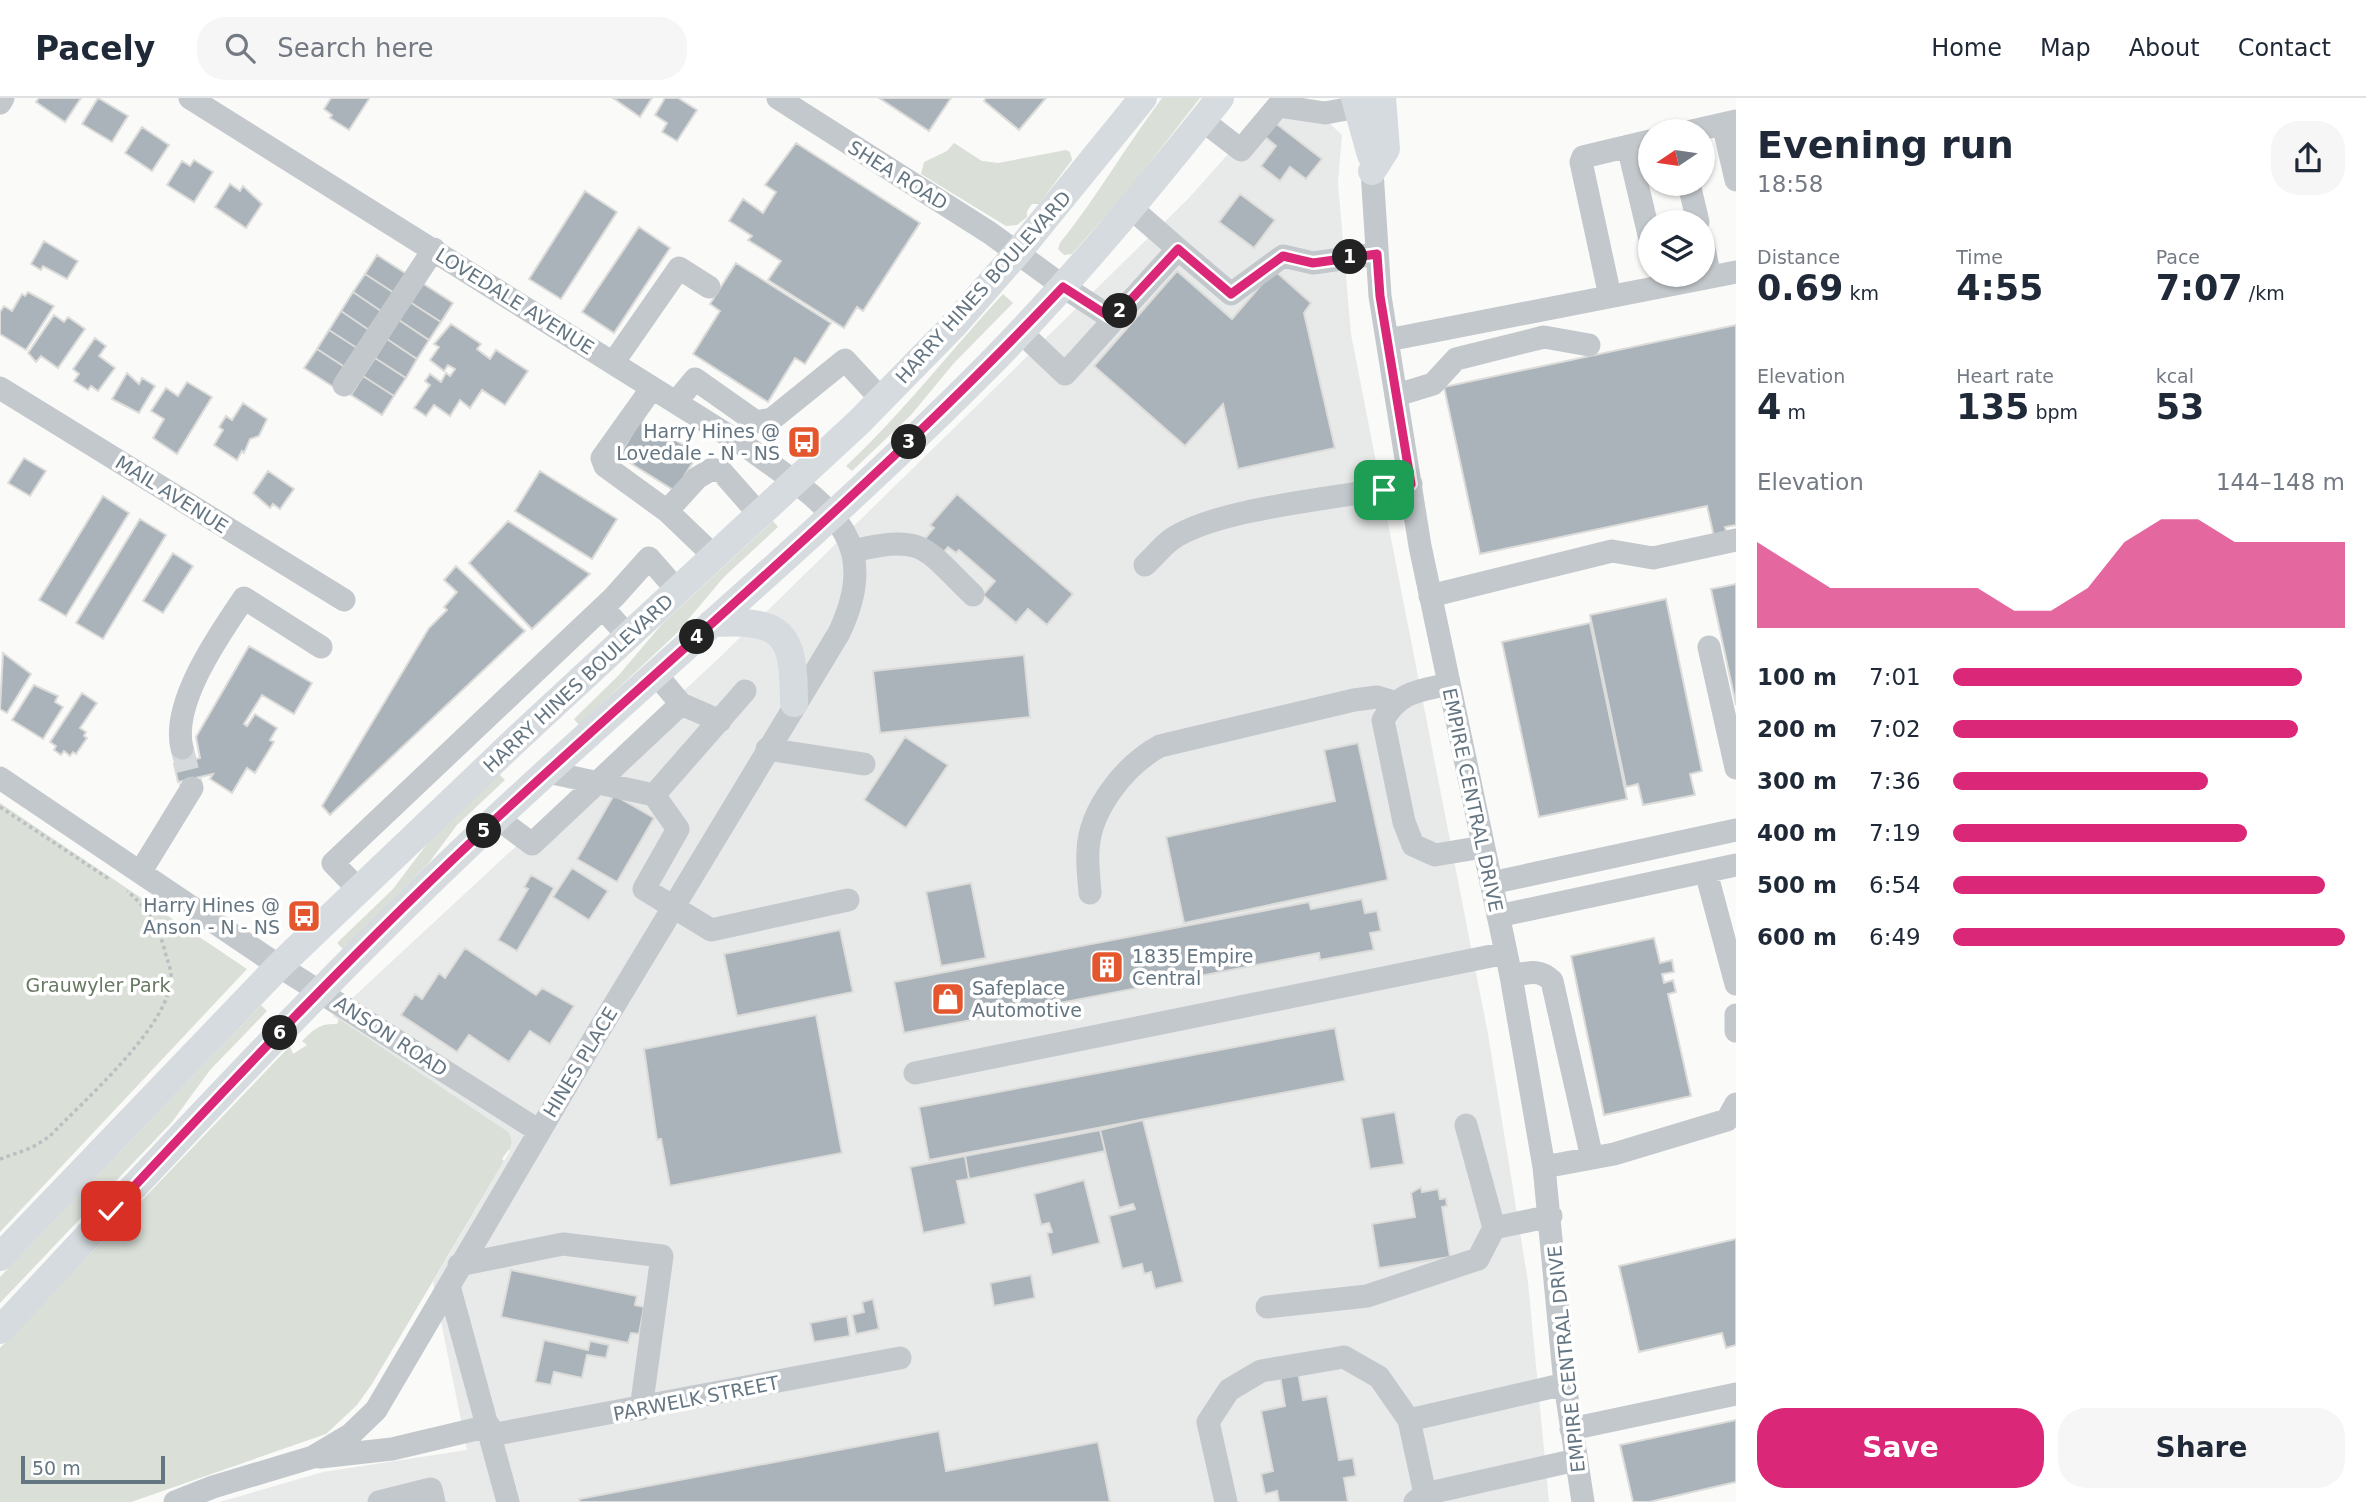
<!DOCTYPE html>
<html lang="en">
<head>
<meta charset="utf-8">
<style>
  body { margin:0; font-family:"DejaVu Sans",sans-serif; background:#f6f6f7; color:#1f2937; height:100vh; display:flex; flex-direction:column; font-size:26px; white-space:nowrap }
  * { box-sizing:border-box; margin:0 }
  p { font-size:23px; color:#747a83 }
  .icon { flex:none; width:38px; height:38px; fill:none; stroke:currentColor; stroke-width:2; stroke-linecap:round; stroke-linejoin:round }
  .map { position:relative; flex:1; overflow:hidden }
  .panel { display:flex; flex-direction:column; background:#fff; width:630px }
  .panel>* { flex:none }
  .needle { width:46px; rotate:257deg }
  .fabs { position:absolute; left:1638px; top:21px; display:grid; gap:14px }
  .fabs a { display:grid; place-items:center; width:77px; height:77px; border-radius:50%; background:#fff; box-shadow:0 2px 5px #0004; font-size:35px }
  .scale { position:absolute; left:21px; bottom:18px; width:144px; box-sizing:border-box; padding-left:7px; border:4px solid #657683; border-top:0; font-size:19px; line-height:24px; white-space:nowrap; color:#657683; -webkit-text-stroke:5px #fff; paint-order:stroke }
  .pin { position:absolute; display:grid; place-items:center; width:60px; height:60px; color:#fff; margin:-30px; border-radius:14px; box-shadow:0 4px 10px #0006 }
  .km { position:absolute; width:35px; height:35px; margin:-18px; border-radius:50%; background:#222; color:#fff; font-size:19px; line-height:35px; text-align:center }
  .round { display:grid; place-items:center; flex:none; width:74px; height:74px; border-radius:28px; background:#f6f6f7 }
  .headline { display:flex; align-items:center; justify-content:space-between; height:119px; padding:0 21px }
  h1 { font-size:38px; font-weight:800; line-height:52px }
  .stats { display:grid; grid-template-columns:repeat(3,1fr); gap:10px; height:119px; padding:7px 21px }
  .stats div { display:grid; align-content:center }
  .stats b { font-size:35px; font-weight:800 }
  .stats small { font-size:19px; font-weight:400 }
  .stats p { font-size:19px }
  .chart { height:196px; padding:14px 21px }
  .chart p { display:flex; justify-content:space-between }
  .chart svg { width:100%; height:126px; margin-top:7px; fill:#db2777; opacity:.7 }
  .cta { display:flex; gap:14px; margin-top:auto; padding:14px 21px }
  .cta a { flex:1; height:80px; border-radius:28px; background:#db2777; color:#fff; font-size:28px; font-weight:800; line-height:80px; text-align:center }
  .cta a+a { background:#f6f6f7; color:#1f2937 }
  ul { padding:0 21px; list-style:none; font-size:23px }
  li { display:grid; grid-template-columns:112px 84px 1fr; align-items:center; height:52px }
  li i { height:18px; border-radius:9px; background:#db2777 }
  header { display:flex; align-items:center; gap:42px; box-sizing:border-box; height:98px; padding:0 35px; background:#fff; border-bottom:2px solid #e0e1e3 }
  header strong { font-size:33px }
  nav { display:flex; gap:38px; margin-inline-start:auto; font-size:24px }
  .search { width:490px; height:63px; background:#f6f6f7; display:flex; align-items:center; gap:18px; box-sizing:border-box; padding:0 24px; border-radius:28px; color:#747a83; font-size:26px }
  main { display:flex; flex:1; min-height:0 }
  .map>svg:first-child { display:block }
</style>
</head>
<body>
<header>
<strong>Pacely</strong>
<div class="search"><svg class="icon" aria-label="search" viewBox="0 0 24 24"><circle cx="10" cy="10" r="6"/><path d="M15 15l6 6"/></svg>Search here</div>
<nav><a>Home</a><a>Map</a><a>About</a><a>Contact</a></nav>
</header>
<main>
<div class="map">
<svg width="1736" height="1404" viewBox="0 0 1736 1404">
  <rect width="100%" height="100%" fill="#fafaf8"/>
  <path fill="#e8e9e9" d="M1278 0H1303L1342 37 1338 85 1351 236 1488 936 1528 1184 1549 1404H220L323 1374 467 1352 433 1184 510 1053 333 918 718 561 1188 101Z"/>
  <path fill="#dadfd7" d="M1162 0H1200L1131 89 1072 156 1064 157 1058 151 1060 145C1097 99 1126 48 1162 0Z
    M954 45 982 63 998 65 1066 52 1070 54 1072 62 1039 106H1032L1027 113V119L1017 127 1006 128 921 76 924 64 947 53Z
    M1003 196 1013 205 954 265 911 317 852 373 846 368C903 315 950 253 1003 196Z
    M773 423 778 429 724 479 675 537 579 627 574 621 618 578 662 526Z
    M499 676 505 682 457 727 428 766 343 851 337 845 393 791 430 742Z
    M0 705 247 871 0 1134Z
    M261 907 267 913 210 972 172 1024 0 1205V1179Z
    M339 921 508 1034C516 1048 508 1051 502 1061L504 1063 372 1286 357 1307 326 1336 131 1404H0V1250L290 948 293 956 307 947 302 943C314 931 320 925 337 926Z"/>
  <path fill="#aab3b9" stroke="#dcdcda" stroke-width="2" d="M39 0H81L65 24 36 4Z
    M98 0 128 18 112 44 82 26Z
    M331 0H368L369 1 349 32 330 20 332 17 324 11Z
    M613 0H652L640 19Z
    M665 0H678L697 12 677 43 662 34 667 25 655 17Z
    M879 0H951L929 33Z
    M986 0H1046L1019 32 984 3Z
    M1274 24 1322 61 1306 81 1290 69 1280 83 1261 68 1276 48 1264 38Z
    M142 29 169 47 152 73 125 55Z
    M796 45 920 125 863 213 857 209 844 230 768 182 781 163 748 142 752 138 729 123 743 101 763 115 776 94 765 87Z
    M194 62 213 74 194 104 167 87 182 63 190 68Z
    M230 86 240 93 243 88 262 106 246 130 215 109Z
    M585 93 617 114 561 201 529 181Z
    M1240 96 1275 122 1254 150 1219 124Z
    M639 129 670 150 614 235 582 214Z
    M44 143 78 163 67 181 43 168 41 172 31 166Z
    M377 157 408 177 396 196 365 176Z
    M736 165 831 225 805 266 795 260 768 304 693 256 720 213 710 206Z
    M1274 172 1311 205 1304 215 1335 350 1238 371 1223 306 1185 348 1094 268 1177 173 1232 221Z
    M365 176 396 196 384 215 353 194Z
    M422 185 453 205 441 224 410 204Z
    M28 194 54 208 26 252 0 236V214L4 208 12 213 22 196 25 198Z
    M353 194 384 215 372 234 341 213Z
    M410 204 441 224 429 242 399 222Z
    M341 213 372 234 360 252 329 232Z
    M54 217 64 224 68 219 85 231 58 270 41 258 36 264 28 255Z
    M399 222 429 242 417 261 387 241Z
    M451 226 481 246 477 251 490 261 496 252 528 273 505 307 482 292 470 310 460 302 450 318 434 307 426 318 414 310 430 287 425 283 430 276 441 284 446 275 450 278 455 271 448 267 444 273 430 262 439 249 434 246Z
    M1736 227V427L1725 429 1728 440 1715 443 1707 408 1480 456 1444 289Z
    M329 232 360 252 348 271 317 251Z
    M95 240 106 248 99 258 115 270 98 293 91 288 88 292 74 283 79 276 73 271Z
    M387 241 417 261 406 280 375 260Z
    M317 251 348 271 335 290 304 270Z
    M375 260 406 280 394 298 363 278Z
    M127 275 139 286 142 280 155 288 139 315 112 301Z
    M363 278 394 298 382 317 351 297Z
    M187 284 212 299 177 356 153 340 164 321 151 313 166 290 178 298Z
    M243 305 267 321 259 338 250 341 244 355 242 353 237 362 214 347 223 332 219 329 226 318 232 322Z
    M641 321 698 356 675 393 619 358Z
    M24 360 46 373 30 398 8 385Z
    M268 373 294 391 280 411 273 406 270 410 253 395Z
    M540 373 617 421 592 461 515 413Z
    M957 396 1073 496 1047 527 1028 511 1016 525 983 497 995 483 959 452 956 455 948 449 941 457 924 442 934 430 930 427Z
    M103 398 129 415 66 518 39 502Z
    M140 421 166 437 103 541 76 525Z
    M508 423 590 476 532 531 469 465Z
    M173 455 193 468 163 515 143 503Z
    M456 468 525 533 330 717 322 708 429 530 447 512 444 509 457 494 444 482Z
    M1736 486V607L1711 491Z
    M1666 501 1702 673 1690 676 1695 697 1643 707 1638 686 1626 689 1590 517Z
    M1590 525 1627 701 1539 719 1502 544Z
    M249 548 312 585 294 616 262 597 244 626 247 628 255 616 277 630 270 642 274 644 255 675 247 670 232 695 210 681 213 676 178 684 174 666 200 660 196 639Z
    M3 555 31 576 7 615 0 611Z
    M1024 557 1030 619 880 635 873 573Z
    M34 587 58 598 55 604 63 609 43 641 12 622Z
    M82 595 97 605 80 630 86 634 84 638 87 640 76 656 73 654 70 658 64 653 61 657 54 652 56 648 50 644Z
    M905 639 948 667 906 730 864 702Z
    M1358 645 1388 782 1184 825 1166 739 1335 703 1324 652Z
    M614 697 654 720 617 784 577 761Z
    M572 770 608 793 589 822 553 799Z
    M531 777 554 790 517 853 498 842 528 791 524 789Z
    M971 785 986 860 941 868 926 794Z
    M1362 801 1365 815 1377 813 1381 833 1370 835 1374 852 1320 862 1319 855 904 935 894 884 1309 804 1311 811Z
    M840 832 853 894 737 918 724 856Z
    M1654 840 1660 865 1672 862 1674 874 1662 876 1664 885 1673 882 1676 894 1668 896 1691 998 1604 1017 1571 858Z
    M465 850 536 897 542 890 574 908 550 946 530 933 509 964 469 937 457 954 401 917 415 896 422 901 439 875 445 880Z
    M816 917 842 1055 670 1088 661 1041 657 1042 644 951Z
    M1335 930 1345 983 929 1062 919 1009Z
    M1395 1014 1404 1066 1370 1071 1361 1020Z
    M1143 1022 1183 1184 1155 1191 1151 1174 1144 1176 1142 1166 1122 1171 1109 1118 1135 1111 1133 1106 1119 1110 1100 1032Z
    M1100 1032 1105 1053 969 1081 965 1058Z
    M965 1058 969 1081 957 1083 966 1126 923 1135 910 1069Z
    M1084 1082 1100 1145 1052 1157 1047 1135 1052 1134 1049 1125 1041 1127 1034 1096Z
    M1421 1089 1422 1094 1438 1091 1440 1101 1446 1100 1447 1108 1442 1109 1450 1159 1379 1170 1372 1126 1415 1119 1411 1095Z
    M1736 1141V1247L1726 1250 1722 1235 1639 1254 1619 1168Z
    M511 1172 637 1198 635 1207 644 1209 639 1236 631 1235 628 1245 501 1219Z
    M1031 1177 1035 1200 994 1208 990 1185Z
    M873 1201 879 1231 856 1236 852 1217 864 1214 862 1204Z
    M847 1218 850 1238 814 1244 810 1225Z
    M544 1242 588 1252 590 1243 609 1247 606 1260 587 1257 582 1280 554 1274 551 1287 535 1284Z
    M1298 1274 1303 1302 1327 1298 1339 1362 1353 1360 1356 1378 1344 1380 1348 1404H1279L1277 1393 1265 1396 1261 1376 1273 1373 1261 1313 1285 1308 1280 1278Z
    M1736 1322V1384L1649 1404H1633L1620 1347Z
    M939 1333 946 1373 1098 1344 1110 1404H580L579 1401Z"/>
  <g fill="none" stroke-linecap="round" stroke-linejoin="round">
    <path stroke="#d5d9db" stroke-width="23" stroke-dasharray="23 11" stroke-linecap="butt" d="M182 650 192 690"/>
    <path stroke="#bbbfc2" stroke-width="3.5" stroke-dasharray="3.5 3.5" stroke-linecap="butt" d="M0 709 109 781
      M0 1061 31 1050 49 1039C83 1003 168 930 171 881 172 872 166 859 164 850 158 826 146 809 127 793"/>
    <path stroke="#c3c8cc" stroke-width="23" d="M778 0 990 135 1064 189 1113 221
      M0 5 3 0
      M1202 22 1241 52 1278 8 1325 15 1358 9
      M1723 26 1736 82
      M1692 33 1736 23
      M1628 48 1650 141
      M1371 57 1380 198 1420 448 1511 878 1544 1069 1565 1286 1583 1404
      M1689 86 1698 124
      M1131 110 1178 151
      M1703 146 1710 179
      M1610 198 1581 64 1583 59 1650 43
      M1021 234 1065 276 1178 151 1231 196 1283 158 1313 165 1377 156
      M1388 242 1736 174
      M613 265 679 170 709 189
      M344 287 434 151
      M0 290 344 502
      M652 290 602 360 605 368 667 413 714 458
      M1397 297 1433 286 1456 261 1544 239 1589 247
      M676 304 695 281 756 324 772 321 845 262 881 301
      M667 413 697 380 712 371 722 374 759 416
      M853 453C925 436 923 449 973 497
      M1145 467C1154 459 1162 448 1172 441 1221 408 1348 400 1411 386
      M1430 498 1612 453 1653 460 1736 442
      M603 510 628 538
      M1709 549 1736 670
      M1449 586C1418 593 1400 593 1383 622L1404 724 1413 747 1435 757 1483 749
      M681 606 720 623
      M182 650C171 605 219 537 244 500L321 549
      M767 651 864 666
      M548 674 654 697 745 593
      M0 680 279 868 539 1033
      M654 697 678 731 644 791 711 832 848 802
      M497 720 532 746 681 606 656 576
      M141 773 192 690
      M1706 774 1736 886
      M1491 785 1736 732
      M358 791 333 765 614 499 649 460 677 492
      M1090 795C1089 781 1087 766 1088 752 1090 711 1125 667 1160 648L1354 602 1377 599 1394 604
      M1498 818 1736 767
      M1511 878C1528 875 1539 870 1552 883L1592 1060
      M1736 917V933
      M915 975 1506 855
      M1466 1027 1494 1130
      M1544 1069 1614 1056 1727 1022 1736 1006
      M459 1167 563 1146 662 1158 641 1311
      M449 1188 508 1404
      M1267 1209 1367 1198 1478 1161 1494 1130 1551 1118
      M1409 1322 1565 1286
      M1571 1331 1736 1296
      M491 1337 900 1260
      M320 1359 392 1351 489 1328
      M1425 1396 1576 1362
      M175 1404 213 1389 313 1359 350 1337 376 1312 598 934 839 535C886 436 821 404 750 351L190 0
      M379 1404 431 1391 434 1404
      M1226 1404 1208 1324 1229 1292 1261 1273 1344 1259 1379 1279 1409 1322 1425 1396 1415 1404"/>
    <path stroke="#d6dbdf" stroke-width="28" d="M1355 0 1371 57
      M1372 73 1386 51 1382 0
      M712 525C784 522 794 534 794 605
      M0 1159 279 868 519 639 859 324 953 228 1017 155 1143 0
      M0 1232C163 1058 324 882 498 719 660 568 830 427 986 270 1070 185 1146 93 1220 0"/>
  </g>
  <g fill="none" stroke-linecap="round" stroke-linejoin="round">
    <defs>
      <path id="route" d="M111 1113C237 978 364 843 499 718 689 543 886 377 1063 189L1113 221 1178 151 1231 196 1283 158 1313 165 1377 156 1380 198 1411 386 1384 392"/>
    </defs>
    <use href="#route" stroke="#fff" stroke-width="14"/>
    <use href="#route" stroke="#db2777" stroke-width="9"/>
  </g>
  <defs>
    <symbol id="bus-square" viewBox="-11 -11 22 22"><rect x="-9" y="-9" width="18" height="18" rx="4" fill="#e4572e" stroke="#fff"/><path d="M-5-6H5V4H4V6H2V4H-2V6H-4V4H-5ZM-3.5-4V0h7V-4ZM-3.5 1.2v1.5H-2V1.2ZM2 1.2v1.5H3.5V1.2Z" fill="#fff"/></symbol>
    <symbol id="building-square" viewBox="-11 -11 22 22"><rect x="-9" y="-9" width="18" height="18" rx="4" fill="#e4572e" stroke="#fff"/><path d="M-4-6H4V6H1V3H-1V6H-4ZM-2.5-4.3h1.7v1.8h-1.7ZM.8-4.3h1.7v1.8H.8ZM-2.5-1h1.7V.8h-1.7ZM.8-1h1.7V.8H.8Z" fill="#fff"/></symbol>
    <symbol id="shop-square" viewBox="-11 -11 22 22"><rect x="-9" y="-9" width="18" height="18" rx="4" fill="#e4572e" stroke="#fff"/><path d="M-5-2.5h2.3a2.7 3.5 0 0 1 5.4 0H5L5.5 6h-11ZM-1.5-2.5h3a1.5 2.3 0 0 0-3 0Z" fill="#fff"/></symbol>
  </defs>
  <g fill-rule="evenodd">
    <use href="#bus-square" x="785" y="325" width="38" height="38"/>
    <use href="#bus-square" x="285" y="799" width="38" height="38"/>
    <use href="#building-square" x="1088" y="850" width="38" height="38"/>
    <use href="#shop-square" x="929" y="882" width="38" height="38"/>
  </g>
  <g text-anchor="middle" stroke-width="7" stroke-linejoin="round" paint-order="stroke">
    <g font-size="19" fill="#657683" stroke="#fff">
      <text transform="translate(898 77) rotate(32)" y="7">SHEA ROAD</text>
      <text transform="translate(983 189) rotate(-48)" y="7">HARRY HINES BOULEVARD</text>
      <text transform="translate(515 203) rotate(32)" y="7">LOVEDALE AVENUE</text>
      <text transform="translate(172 396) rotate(32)" y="7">MAIL AVENUE</text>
      <text transform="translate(578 585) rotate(-43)" y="7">HARRY HINES BOULEVARD</text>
      <text transform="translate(1473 702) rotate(78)" y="7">EMPIRE CENTRAL DRIVE</text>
      <text transform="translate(391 938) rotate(33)" y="7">ANSON ROAD</text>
      <text transform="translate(580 964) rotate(-59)" y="7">HINES PLACE</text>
      <text transform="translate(1566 1261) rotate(-96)" y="7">EMPIRE CENTRAL DRIVE</text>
      <text transform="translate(696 1300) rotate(-11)" y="7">PARWELK STREET</text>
    </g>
    <g font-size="19" fill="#657683" stroke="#fff" text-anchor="end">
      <text x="780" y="340">Harry Hines @<tspan x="780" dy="22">Lovedale - N - NS</tspan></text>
      <text x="280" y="814">Harry Hines @<tspan x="280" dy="22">Anson - N - NS</tspan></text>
      <text x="1132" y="865" text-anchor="start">1835 Empire<tspan x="1132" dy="22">Central</tspan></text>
      <text x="972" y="897" text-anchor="start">Safeplace<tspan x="972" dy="22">Automotive</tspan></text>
    </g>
    <g font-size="19" fill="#687a64" stroke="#fff">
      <text x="98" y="894">Grauwyler Park</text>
    </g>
  </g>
</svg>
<div class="fabs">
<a><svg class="needle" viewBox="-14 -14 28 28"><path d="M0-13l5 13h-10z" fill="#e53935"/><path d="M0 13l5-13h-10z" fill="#747a83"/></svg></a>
<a><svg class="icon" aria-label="layers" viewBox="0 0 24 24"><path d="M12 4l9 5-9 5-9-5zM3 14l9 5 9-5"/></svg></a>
</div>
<div class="scale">50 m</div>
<div class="pin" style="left:1384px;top:392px;background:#1e9e55"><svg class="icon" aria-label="arrive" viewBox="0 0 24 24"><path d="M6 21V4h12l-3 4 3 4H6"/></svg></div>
<div class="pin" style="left:111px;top:1113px;background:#d93025"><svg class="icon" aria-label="check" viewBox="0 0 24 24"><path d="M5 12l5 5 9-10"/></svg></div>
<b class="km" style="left:1350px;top:159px">1</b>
<b class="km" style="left:1120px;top:213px">2</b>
<b class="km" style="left:909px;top:344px">3</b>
<b class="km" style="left:697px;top:539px">4</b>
<b class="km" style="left:484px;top:733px">5</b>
<b class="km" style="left:280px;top:935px">6</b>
</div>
<section class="panel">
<div class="headline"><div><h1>Evening run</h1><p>18:58</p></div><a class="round"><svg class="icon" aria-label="share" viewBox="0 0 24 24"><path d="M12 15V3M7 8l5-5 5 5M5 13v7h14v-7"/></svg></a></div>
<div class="stats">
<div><p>Distance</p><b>0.69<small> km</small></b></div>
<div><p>Time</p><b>4:55</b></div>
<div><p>Pace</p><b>7:07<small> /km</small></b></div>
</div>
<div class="stats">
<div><p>Elevation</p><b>4<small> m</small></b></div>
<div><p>Heart rate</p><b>135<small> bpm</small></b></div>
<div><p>kcal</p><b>53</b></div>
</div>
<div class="chart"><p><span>Elevation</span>144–148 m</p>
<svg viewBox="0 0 160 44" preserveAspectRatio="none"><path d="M0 44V14L10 22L20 30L30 30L40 30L50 30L60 30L70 38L80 38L90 30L100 14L110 6L120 6L130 14L140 14L150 14L160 14V44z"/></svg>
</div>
<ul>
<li><b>100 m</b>7:01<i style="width:89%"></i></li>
<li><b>200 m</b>7:02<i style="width:88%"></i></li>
<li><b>300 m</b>7:36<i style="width:65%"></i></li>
<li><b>400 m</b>7:19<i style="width:75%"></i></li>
<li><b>500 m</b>6:54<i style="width:95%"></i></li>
<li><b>600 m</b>6:49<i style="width:100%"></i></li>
</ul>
<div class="cta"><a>Save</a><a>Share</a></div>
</section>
</main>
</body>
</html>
